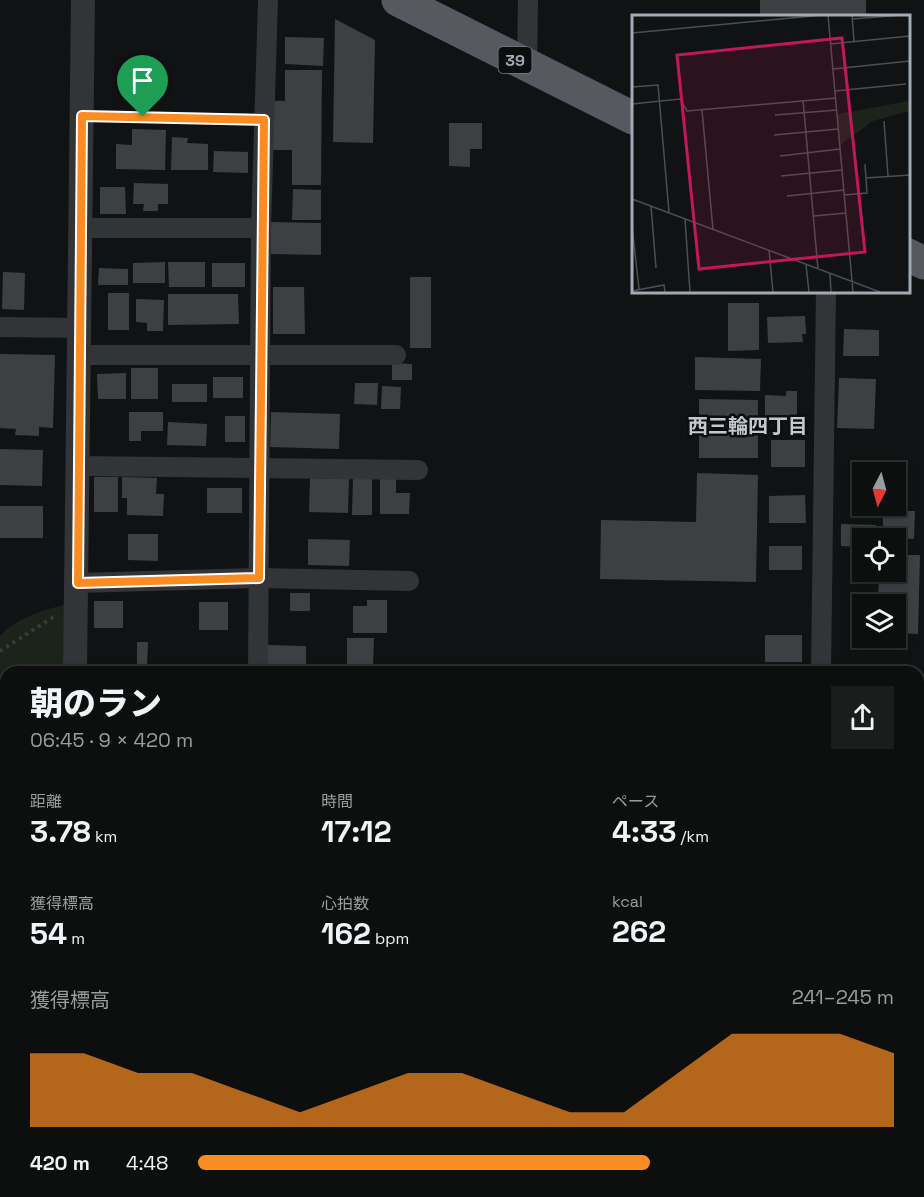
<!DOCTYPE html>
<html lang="ja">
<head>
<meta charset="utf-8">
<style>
  body { margin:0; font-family:"Space Grotesk","Noto Sans JP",sans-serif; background:#1b1c1c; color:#f1f3f6; height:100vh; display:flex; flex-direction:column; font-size:22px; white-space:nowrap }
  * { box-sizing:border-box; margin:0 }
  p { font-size:20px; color:#9a9c9e }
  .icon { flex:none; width:33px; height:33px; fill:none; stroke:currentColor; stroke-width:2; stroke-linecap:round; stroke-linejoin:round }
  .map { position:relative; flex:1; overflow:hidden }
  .drawer { position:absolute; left:0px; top:666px; width:924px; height:531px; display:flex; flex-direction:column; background:#0d0e0e; border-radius:18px 18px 0 0; box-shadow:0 3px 9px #0003,0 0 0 2px #2d2e2e }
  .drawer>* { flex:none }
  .needle { width:39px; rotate:186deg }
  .buttons { position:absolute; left:852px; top:462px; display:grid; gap:12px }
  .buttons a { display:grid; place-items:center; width:54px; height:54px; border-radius:0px; background:#0d0e0e; box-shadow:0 3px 9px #0003,0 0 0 2px #2d2e2e; font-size:30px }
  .pin { position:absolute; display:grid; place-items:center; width:51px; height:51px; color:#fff; margin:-62px -26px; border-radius:50% 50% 50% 0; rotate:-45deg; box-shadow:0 0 6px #0007 }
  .pin .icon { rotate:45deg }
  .round { display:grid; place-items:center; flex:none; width:63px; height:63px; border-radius:0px; background:#1b1c1c }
  .head { display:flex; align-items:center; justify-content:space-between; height:102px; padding:0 30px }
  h1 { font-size:33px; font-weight:800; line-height:45px }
  .metrics { display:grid; grid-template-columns:repeat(3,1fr); gap:9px; height:102px; padding:6px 30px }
  .metrics div { display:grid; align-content:center }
  .metrics b { font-size:30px; font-weight:800 }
  .metrics small { font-size:16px; font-weight:400 }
  .metrics p { font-size:16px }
  .chart { height:168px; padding:12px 30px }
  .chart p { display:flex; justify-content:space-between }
  .chart svg { width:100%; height:108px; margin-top:6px; fill:#fb8c21; opacity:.7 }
  ul { padding:0 30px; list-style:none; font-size:20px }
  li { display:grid; grid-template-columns:96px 72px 1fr; align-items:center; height:45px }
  li i { height:15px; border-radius:8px; background:#fb8c21 }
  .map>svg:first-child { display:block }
</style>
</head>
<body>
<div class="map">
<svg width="924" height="1197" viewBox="0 0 924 1197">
  <rect width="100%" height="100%" fill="#111213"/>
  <path fill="#1c231b" d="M77 602 75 672H6V780H0V636C19 615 50 608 77 602Z"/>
  <path fill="#3d4043" d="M760 0H866V14L760 16Z
    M335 19 375 40 373 143 333 142Z
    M285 37 324 38 323 66 285 64Z
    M285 70H322L321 185H292V150H272L273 101H285Z
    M449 123H482V149H470V167L449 166Z
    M132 129 166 130 165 170 116 169V144L132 145Z
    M172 137 188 138 187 143 208 144V170H171Z
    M214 151 248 152V173L213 172Z
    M134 183 168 184V204H158V211H143L144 204H133Z
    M100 187H125L126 214H100Z
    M293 189 321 190V220H292Z
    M271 222 321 223V255L271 254Z
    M165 262V283H133V263Z
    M168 262H205V287H169Z
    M212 263H245V287H212Z
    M99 268 128 269V285H98Z
    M3 272 25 273 24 310 2 309Z
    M410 277H431V348H410Z
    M273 287H304L305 334H273Z
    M108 293H129V330H108Z
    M168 294H238L239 324 168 325Z
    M136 299 164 300 163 331H147V323L136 322Z
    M728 303H759V350L728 351Z
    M805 316 806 334H802L803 342 768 343 767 317Z
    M844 329 879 330V356H843Z
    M0 354 55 355 53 428 39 427V436L15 435 16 429 0 428Z
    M695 357 761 359 760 391 695 390Z
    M392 363 412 364V380H392Z
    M131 368H158V399H131Z
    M126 373V399H98L97 374Z
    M213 377H243V398H213Z
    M839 378 876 379 874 429 837 428Z
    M355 383H378L377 405 354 404Z
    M172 384H207V402H172Z
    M382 386 401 387 400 409H381Z
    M786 391H797V418H765V395L786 396Z
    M699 399 758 400V458H699Z
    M129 412H163V431H141V441H129Z
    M271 412 340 414 339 449 270 447Z
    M225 416H245V442H225Z
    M168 422 207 424 206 446 167 445Z
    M771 440H805V467H771Z
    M0 449 43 450 42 486 0 485Z
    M697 473 758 475 756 582 600 579 601 520 696 522Z
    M94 477H118V512H94Z
    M122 477 157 478 156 494H164L163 516 127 515V498H122Z
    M380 477H396V493H410L409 514H380Z
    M310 478 349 479 348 513 309 512Z
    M353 478H372V515H352Z
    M207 488H242V513H207Z
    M805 495 806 523H769V496Z
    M0 506H43V538H0Z
    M890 511H915L914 539 883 538V515L890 516Z
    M841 524 876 525 875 538H862V547L841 546Z
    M128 534H158V561L128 560Z
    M308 539 350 540 349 566 308 565Z
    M769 546H802V570H769Z
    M896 555H920L918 634 896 633V604H878L879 572H896Z
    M290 593H310V611H290Z
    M367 600H387V633H353V606H367Z
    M94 601H123V628H94Z
    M199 602H228V630H199Z
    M765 635H802V662H765Z
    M347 638H374L373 664H347Z
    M137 642H148L147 666H137Z
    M267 645 306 646V672H266Z
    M0 808H6V835H0Z
    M0 933H6V959L0 958Z
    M0 987H4V1017H0Z
    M6 1078V1105L0 1106V1079Z
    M0 1130H6V1155H0Z
    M141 1191H159V1197H141Z
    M207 1191H228V1197H206Z"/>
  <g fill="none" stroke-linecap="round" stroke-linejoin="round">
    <path stroke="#383b3f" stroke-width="4" stroke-dasharray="3 4.5" stroke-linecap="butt" d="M0 651 55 616
      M0 743 6 741"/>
    <path stroke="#323438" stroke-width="10" d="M82 115 264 119
      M918 871 924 867"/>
    <path stroke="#323438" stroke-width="20" d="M527 66 528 0
      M81 228H261
      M0 327 80 328
      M80 355H396
      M78 466 418 470
      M78 583 259 578 409 581
      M258 672 261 228 268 0
      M821 672 826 291
      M0 908H6
      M918 943 924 948
      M0 1032H6
      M0 1173H6"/>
    <path stroke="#323438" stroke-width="24" d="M75 672 83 0
      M69 1197V1191"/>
    <path stroke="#565a60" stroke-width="33" d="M398 0 633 118
      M908 255 924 263"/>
  </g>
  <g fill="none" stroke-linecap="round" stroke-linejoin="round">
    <defs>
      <path id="route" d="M82 116 264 120 259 578 78 583Z"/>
    </defs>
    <use href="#route" stroke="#fff" stroke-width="12"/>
    <use href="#route" stroke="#fb8c21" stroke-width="8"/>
  </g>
  <g text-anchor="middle" stroke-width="5" stroke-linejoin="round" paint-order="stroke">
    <rect fill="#0c0d0e" stroke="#757c83" stroke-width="1.5" x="498.5" y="47" width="33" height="26" rx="4.5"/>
    <g font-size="16" font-weight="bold" fill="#a2abb5">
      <text x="515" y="66">39</text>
    </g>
    <g font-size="20" font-weight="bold" fill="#c3c9d0" stroke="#0c0d0e">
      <text x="748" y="433">西三輪四丁目</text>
    </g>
  </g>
  <g transform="translate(632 15)">
    <rect width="278" height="278" fill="#111213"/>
    <path d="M277 86V96L241 106 207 131 205 99Z" fill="#1c231b"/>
    <path fill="none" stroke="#4b4f54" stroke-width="1.5" d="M196 0 221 277M220 0 222 26M220 4 271 0M0 18 191 0M198 29 278 21M201 54 278 46M0 72 26 70 37 197M203 76 274 69M171 85 186 254M0 89 48 84 55 96 204 83M70 95 81 215M143 100 205 95M252 106 256 161M142 120 206 114M148 141 208 134M149 161 210 155M234 163 278 160M212 180 235 178 233 149M155 181 212 175M0 184 248 277M19 191 24 253M182 201 214 198M53 204 58 277M0 211 7 274M137 235 141 277M174 250 177 277M198 259 199 277M0 276 32 270 33 277"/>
    <path fill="#c2185b" fill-opacity="0.15" stroke="#c2185b" stroke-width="3" d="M210 23 233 237 67 254 45 40Z"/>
    <rect width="278" height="278" fill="none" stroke="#a2abb5" stroke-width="3"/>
  </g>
</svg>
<div class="buttons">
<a><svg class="needle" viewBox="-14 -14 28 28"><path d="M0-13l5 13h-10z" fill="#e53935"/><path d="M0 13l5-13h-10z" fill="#9a9c9e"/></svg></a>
<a><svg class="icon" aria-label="locate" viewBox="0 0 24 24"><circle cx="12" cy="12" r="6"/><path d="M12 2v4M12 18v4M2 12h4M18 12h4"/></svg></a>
<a><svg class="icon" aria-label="layers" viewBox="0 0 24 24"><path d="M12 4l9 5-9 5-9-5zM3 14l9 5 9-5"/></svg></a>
</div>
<div class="pin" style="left:143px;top:117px;background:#1e9e55"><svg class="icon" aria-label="arrive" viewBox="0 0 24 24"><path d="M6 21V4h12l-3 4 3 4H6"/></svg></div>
<section class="drawer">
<div class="head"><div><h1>朝のラン</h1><p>06:45 · 9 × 420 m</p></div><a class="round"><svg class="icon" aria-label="share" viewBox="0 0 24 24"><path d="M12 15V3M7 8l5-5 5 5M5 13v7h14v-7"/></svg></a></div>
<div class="metrics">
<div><p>距離</p><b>3.78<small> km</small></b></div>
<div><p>時間</p><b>17:12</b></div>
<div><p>ペース</p><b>4:33<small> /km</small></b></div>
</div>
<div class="metrics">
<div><p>獲得標高</p><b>54<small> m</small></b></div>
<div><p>心拍数</p><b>162<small> bpm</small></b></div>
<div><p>kcal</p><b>262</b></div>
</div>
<div class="chart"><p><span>獲得標高</span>241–245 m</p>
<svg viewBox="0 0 160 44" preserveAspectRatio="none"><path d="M0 44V14L10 14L20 22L30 22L40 30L50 38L60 30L70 22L80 22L90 30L100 38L110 38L120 22L130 6L140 6L150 6L160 14V44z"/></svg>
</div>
<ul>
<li><b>420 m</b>4:48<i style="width:65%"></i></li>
</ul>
</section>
</div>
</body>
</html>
